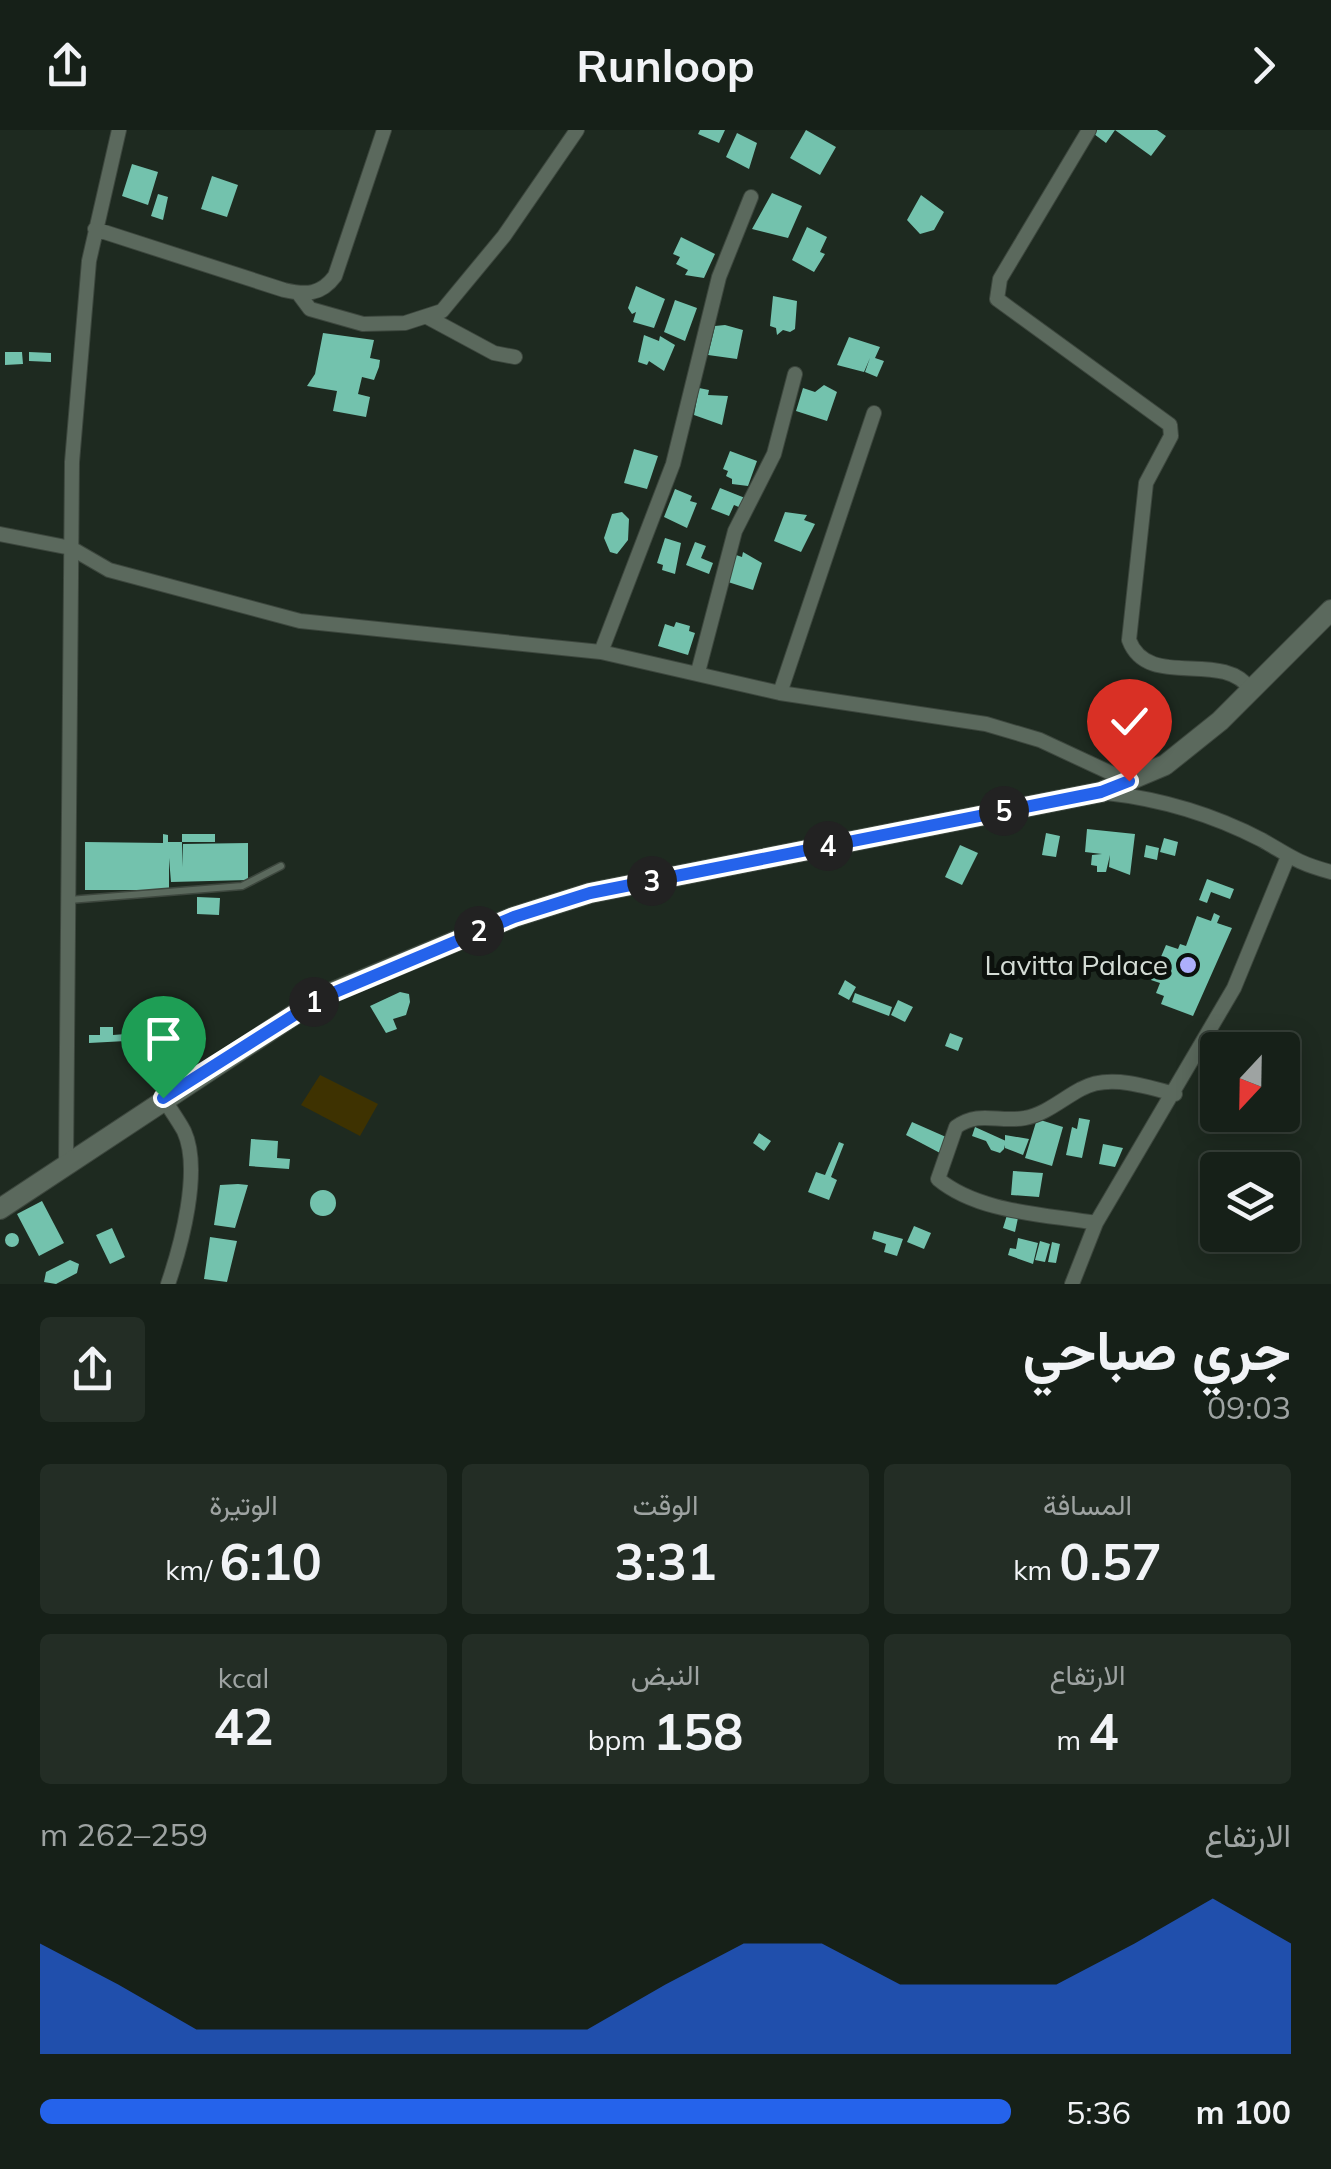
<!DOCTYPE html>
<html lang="ar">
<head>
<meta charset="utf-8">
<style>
  body { margin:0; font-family:Mulish,Vazirmatn,sans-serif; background:#232d25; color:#f1f3f6; direction:rtl; height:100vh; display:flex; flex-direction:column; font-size:38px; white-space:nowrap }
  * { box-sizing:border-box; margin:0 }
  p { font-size:32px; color:#9ea3a2 }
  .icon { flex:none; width:55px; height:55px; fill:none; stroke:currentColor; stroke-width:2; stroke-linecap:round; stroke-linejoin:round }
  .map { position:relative; height:1154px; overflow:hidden; direction:ltr }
  .side { display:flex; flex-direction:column; background:#162018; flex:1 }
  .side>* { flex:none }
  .needle { width:65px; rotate:202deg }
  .buttons { position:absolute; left:1200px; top:902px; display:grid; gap:20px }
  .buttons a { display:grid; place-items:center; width:100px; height:100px; border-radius:10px; background:#162018; box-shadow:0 5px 25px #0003,0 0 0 2px #353e37; font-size:50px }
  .pin { position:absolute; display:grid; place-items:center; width:85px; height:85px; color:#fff; margin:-102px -42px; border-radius:50% 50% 50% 0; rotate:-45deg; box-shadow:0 0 10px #0007 }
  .pin .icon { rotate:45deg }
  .km { position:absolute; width:50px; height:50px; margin:-25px; border-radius:50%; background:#222; color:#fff; font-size:28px; line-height:50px; text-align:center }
  .round { display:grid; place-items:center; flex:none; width:105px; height:105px; border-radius:10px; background:#232d25 }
  .headline { display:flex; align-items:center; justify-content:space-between; height:170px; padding:0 40px }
  h1 { font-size:55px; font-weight:700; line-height:75px }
  .figures { display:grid; grid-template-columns:repeat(3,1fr); gap:15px; height:170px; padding:10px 40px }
  .figures div { display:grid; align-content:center; border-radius:10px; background:#232d25; text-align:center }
  .figures b { font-size:50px; font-weight:700 }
  .figures small { font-size:28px; font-weight:400 }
  .figures p { font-size:28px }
  .chart { height:280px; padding:20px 40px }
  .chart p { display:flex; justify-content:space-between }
  .chart svg { width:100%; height:180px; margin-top:10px; fill:#2563eb; opacity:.7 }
  ul { padding:0 40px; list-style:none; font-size:32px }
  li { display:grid; grid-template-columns:160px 120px 1fr; align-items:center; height:75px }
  li i { height:25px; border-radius:12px; background:#2563eb }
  header { display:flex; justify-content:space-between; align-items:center; height:130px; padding:0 40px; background:#162018; font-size:45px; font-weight:700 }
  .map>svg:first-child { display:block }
</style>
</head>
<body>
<header><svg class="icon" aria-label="forward" viewBox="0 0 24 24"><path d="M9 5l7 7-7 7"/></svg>Runloop<svg class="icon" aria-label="share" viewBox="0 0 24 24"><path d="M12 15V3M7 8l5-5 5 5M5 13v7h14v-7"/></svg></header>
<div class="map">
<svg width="1331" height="1154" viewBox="0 0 1331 1154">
  <rect width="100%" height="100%" fill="#1e2a20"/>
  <path fill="#3e3201" d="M320 945 378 974 360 1006 301 975Z"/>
  <path fill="#73c2ad" d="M700 0H725L719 13 698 4Z
    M806 0 836 17 820 45 790 28Z
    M1097 0H1157L1166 6 1151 26 1115 0 1106 13 1094 4Z
    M737 3 757 13 749 39 726 27Z
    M132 34 158 42 148 75 122 66Z
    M212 46 238 55 227 87 201 79Z
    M772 63 802 76 788 108 752 99Z
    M158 64 168 67 163 90 151 86Z
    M921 65 944 82 934 100 920 104 907 90Z
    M807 97 827 107 820 122 825 124 814 142 792 130Z
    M681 107 715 124 704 148 685 145 688 140 676 134 680 127 673 124Z
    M636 156 665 169 654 198 633 192 636 182 632 184 628 178Z
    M773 166 797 171 795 199 790 202 783 200 777 205 776 198 770 196Z
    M675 170 697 178 685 211 664 202Z
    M725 195 743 200 737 229 708 225 715 196Z
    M323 203 374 210 370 228 380 230 379 237 374 250 362 247 358 264 370 267 366 287 333 281 337 261 307 256 315 244Z
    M644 205 659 211 660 206 675 215 664 241 649 231 647 235 638 232Z
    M849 207 880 217 875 228 884 231 877 247 865 242 870 228 864 242 837 235Z
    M5 222H22L23 234 5 235Z
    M29 222 51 223V232L29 231Z
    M824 255 837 262 827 291 796 281 803 258 815 262Z
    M699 258 709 260 708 265 728 266 722 295 694 285Z
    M634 319 658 326 647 359 624 353Z
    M730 321 757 331 748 356 732 354V349L726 346 728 341 723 339Z
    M720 358 745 368 741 378 734 375 729 386 711 379Z
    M675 359 692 366 690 371 697 373 687 398 664 387Z
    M622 382 629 389 628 410 617 424 610 422 604 408 612 384Z
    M785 382 807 385 804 390 815 394 801 422 774 411Z
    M665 408 681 413 675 444 662 440 663 435 657 433Z
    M695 412 706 416 701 428 713 433 709 444 686 435Z
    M743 422 762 433 753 460 728 452 736 425 742 427Z
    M676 492 690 496 689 501 695 503 688 525 658 516 665 494 674 497Z
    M1103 569 1117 574 1111 595 1096 590Z
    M1087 699 1135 704 1130 745 1109 737 1110 725 1106 742H1097V736L1091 735 1092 725 1102 724 1085 722Z
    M1046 703 1060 706 1056 727 1042 725Z
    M163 704 168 705V712H182V737L183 714 248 713V750L171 752 169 728V760H85V712L163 713Z
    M182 704H215V712H182Z
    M1164 708 1178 712 1175 726 1160 722Z
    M960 715 978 723 962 755 945 747Z
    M1146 715 1159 718 1157 730 1144 727Z
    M1207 749 1234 759 1230 769 1211 762 1207 773 1199 770Z
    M197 767 220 768 219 785 197 784Z
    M1214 783 1220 786 1217 793 1232 798 1193 886 1161 874 1164 866 1156 863 1160 853 1151 850 1166 815 1178 819 1180 814 1186 816 1197 786 1211 791Z
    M845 850 856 857 849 870 838 864Z
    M400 862 409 864 410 872 406 885 393 889 397 899 386 903 370 876Z
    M855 863 892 877 889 886 852 872Z
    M898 870 913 877 905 892 891 885Z
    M100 897H113V905L126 904V911L89 913V905H100Z
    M950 903 963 908 958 921 945 916Z
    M1079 988 1090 990 1082 1028 1066 1025 1072 997 1077 999Z
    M1037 989 1063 997 1052 1036 1025 1028Z
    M912 992 946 1007 940 1023 906 1005Z
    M975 997 1006 1011 1004 1019 1000 1023 991 1020 986 1011 972 1006Z
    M759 1003 771 1011 764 1021 753 1013Z
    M1005 1005 1029 1009 1023 1025 1005 1018Z
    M251 1009 278 1011 277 1028 290 1029 289 1039 249 1036Z
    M839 1012 844 1014 831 1047 837 1050 829 1070 808 1062 816 1042 825 1045Z
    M1103 1014 1123 1018 1115 1037 1099 1034Z
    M1013 1041 1043 1043 1039 1067 1011 1065Z
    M238 1054 248 1055 235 1098 214 1095 220 1055Z
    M310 1073a13 13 0 1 1 26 0a13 13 0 1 1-26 0Z
    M42 1071 64 1113 39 1126 17 1084Z
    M1007 1085 1018 1088 1015 1102 1003 1098Z
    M914 1096 931 1103 924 1119 907 1112Z
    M112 1098 125 1127 110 1134 96 1105Z
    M874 1101 903 1109 897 1126 884 1122 886 1114 872 1109Z
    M5 1110a7 7 0 1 1 14 0a7 7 0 1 1-14 0Z
    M210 1107 237 1111 227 1152 204 1149Z
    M1018 1108 1038 1113 1033 1134 1008 1125 1010 1118 1016 1119Z
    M1040 1111 1050 1114 1045 1132 1035 1130Z
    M1052 1112 1060 1114 1056 1133 1048 1132Z
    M70 1130 79 1134 77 1143 56 1154 44 1152 46 1142Z"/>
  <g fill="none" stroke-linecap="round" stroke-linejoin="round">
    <defs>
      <path id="lane" d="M69 770 242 756 281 736"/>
      <path id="street" d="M1089 0 1000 149 997 169 1170 295 1171 306 1146 353 1129 510C1148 561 1223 518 1251 560
        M95 99 284 160C306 165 321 165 335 146L384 0
        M298 163 310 179 363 194 405 193 442 181 504 106 577 0
        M429 188 494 223 515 227
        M0 404 71 418 109 440 300 491 601 522 780 563 986 594 1040 610 1128 651
        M601 522 673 334 719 147 751 67
        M698 542 735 401 774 324 795 244
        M780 563 874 283
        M1107 663C1160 669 1214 685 1262 710 1290 726 1297 733 1331 742
        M163 968C170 979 178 990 184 1001 202 1040 181 1116 168 1154
        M66 1034 72 332 89 131 119 0
        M1096 1093C1045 1084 979 1083 938 1049L956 997C980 980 998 993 1025 988 1046 984 1062 969 1081 959 1109 943 1146 957 1175 964
        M1072 1154 1096 1093 1234 858 1287 729"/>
      <path id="secondary" d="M0 1079 321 867 514 787 590 763 1101 662 1165 635 1220 591 1331 480"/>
    </defs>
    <use href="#lane" stroke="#3d473e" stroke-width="9"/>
    <use href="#street" stroke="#3d473e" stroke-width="16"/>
    <use href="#secondary" stroke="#3d473e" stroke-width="22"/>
    <use href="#lane" stroke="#5b695d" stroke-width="6"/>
    <use href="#street" stroke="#5b695d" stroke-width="14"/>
    <use href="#secondary" stroke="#5b695d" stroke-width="20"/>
  </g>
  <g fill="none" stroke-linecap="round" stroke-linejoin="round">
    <defs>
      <path id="route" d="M163 968 321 868 514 787 590 763 1101 662 1129 651"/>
    </defs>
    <use href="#route" stroke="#fff" stroke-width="20"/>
    <use href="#route" stroke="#2563eb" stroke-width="12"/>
  </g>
  <circle fill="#adaffb" stroke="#0c110d" stroke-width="4" cx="1188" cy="835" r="10"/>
  <g text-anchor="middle" stroke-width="10" stroke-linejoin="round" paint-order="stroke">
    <g font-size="28" fill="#d4dcd5" stroke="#0c110d" text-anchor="end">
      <text x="1168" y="845">Lavitta Palace</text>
    </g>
  </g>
</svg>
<div class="buttons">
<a><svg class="needle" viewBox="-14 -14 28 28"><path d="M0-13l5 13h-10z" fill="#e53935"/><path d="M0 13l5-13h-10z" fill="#9ea3a2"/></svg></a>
<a><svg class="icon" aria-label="layers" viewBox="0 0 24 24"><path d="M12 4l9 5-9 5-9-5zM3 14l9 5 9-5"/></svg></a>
</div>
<div class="pin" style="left:163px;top:968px;background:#1e9e55"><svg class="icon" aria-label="arrive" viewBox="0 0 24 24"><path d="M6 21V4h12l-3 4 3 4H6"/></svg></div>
<div class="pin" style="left:1129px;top:651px;background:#d93025"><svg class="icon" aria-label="check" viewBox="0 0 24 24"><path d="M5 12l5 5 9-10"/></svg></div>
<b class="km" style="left:314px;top:872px">1</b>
<b class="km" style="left:479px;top:801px">2</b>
<b class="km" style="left:652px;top:751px">3</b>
<b class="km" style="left:828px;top:716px">4</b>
<b class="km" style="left:1004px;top:681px">5</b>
</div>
<section class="side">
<div class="headline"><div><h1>جري صباحي</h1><p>09:03</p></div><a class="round"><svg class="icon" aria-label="share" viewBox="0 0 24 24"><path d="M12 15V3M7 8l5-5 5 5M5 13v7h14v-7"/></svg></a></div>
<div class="figures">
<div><p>المسافة</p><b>0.57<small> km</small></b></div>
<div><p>الوقت</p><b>3:31</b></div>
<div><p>الوتيرة</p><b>6:10<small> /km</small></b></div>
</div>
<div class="figures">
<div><p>الارتفاع</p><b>4<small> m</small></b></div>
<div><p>النبض</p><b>158<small> bpm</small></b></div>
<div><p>kcal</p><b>42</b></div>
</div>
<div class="chart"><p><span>الارتفاع</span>259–262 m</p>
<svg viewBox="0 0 160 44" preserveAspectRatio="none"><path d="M0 44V17L10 27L20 38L30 38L40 38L50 38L60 38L70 38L80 27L90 17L100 17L110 27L120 27L130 27L140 17L150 6L160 17V44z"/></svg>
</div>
<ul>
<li><b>100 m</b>5:36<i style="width:100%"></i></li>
</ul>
</section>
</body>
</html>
